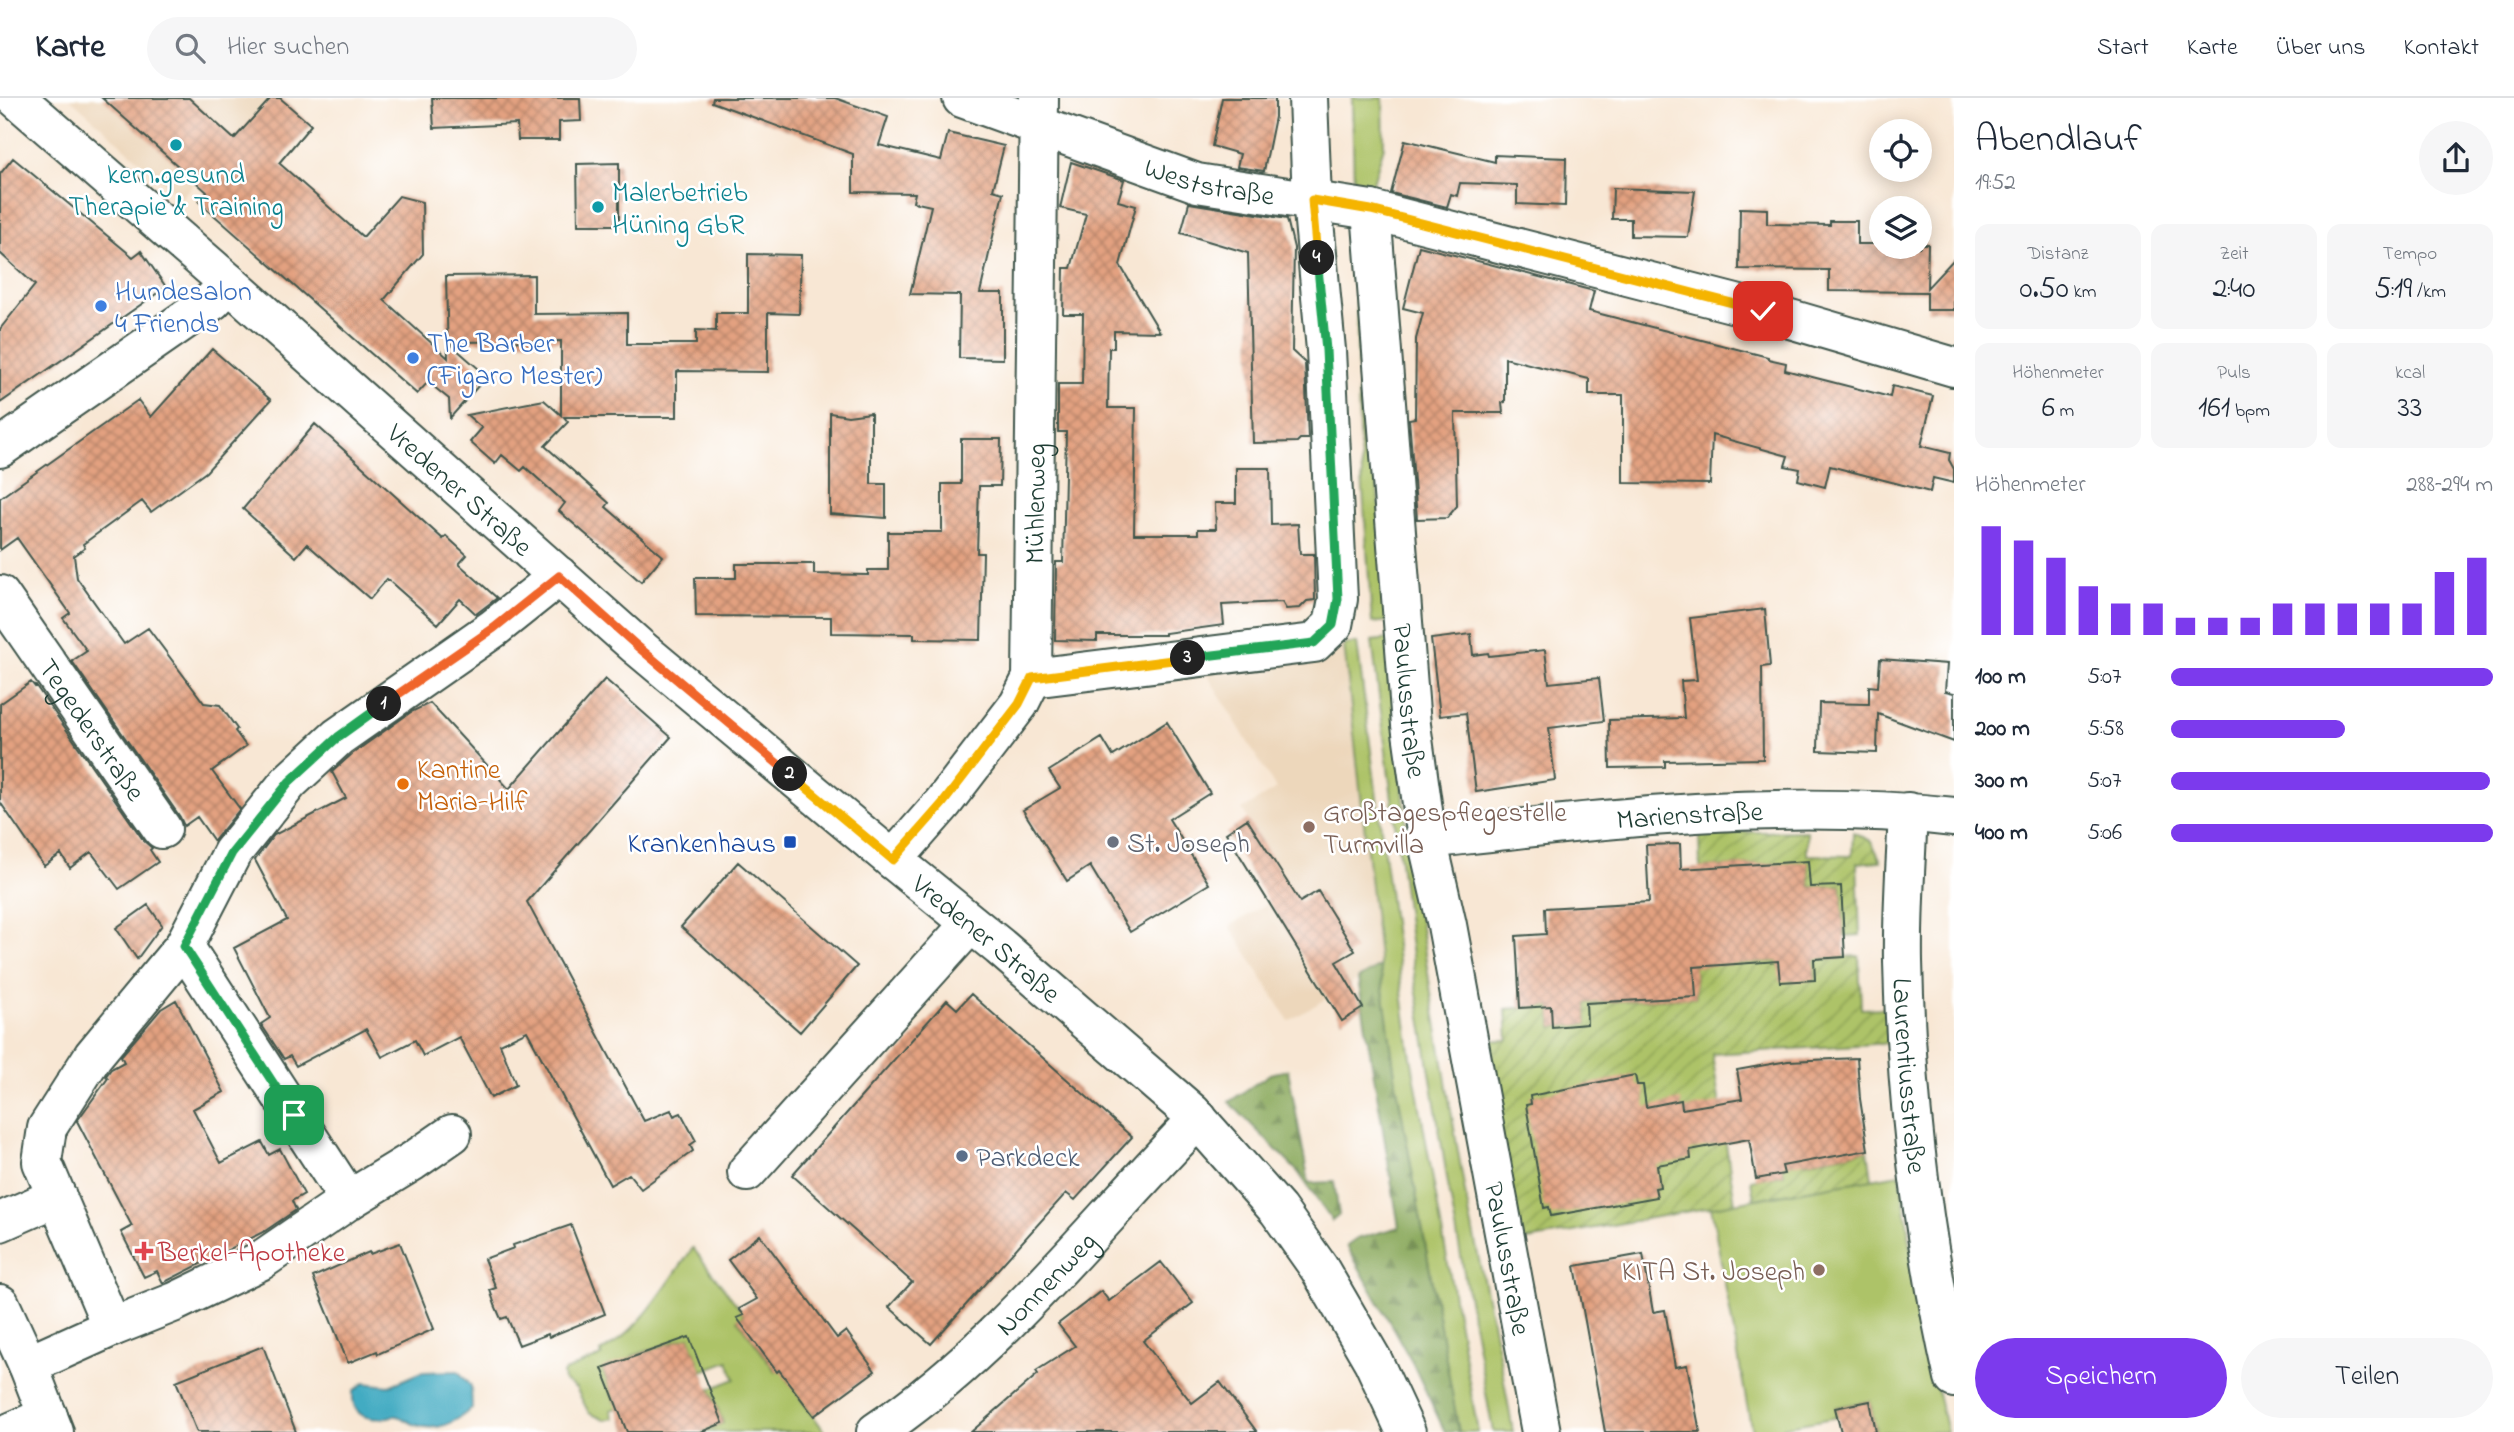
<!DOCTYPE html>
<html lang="de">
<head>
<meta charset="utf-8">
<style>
  body { margin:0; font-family:"Indie Flower",sans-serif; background:#f6f6f7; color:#1f2937; height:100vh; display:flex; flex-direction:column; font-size:26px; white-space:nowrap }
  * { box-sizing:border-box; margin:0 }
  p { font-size:23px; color:#747a83 }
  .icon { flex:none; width:38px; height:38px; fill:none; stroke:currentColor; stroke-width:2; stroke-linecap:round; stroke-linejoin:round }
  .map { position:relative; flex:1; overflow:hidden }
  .details { display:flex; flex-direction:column; background:#fff; width:560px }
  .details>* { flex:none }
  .fabs { position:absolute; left:1869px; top:21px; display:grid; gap:14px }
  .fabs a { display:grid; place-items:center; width:63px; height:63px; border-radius:50%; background:#fff; box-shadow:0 4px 18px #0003; font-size:35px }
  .pin { position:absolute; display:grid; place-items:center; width:60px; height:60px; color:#fff; margin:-30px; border-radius:14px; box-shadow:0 4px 10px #0006 }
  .km { position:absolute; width:35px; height:35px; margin:-18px; border-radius:50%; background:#222; color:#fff; font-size:19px; line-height:35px; text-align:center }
  .round { display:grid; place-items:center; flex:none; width:74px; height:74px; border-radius:37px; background:#f6f6f7 }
  .overview { display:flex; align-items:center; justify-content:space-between; height:119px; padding:0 21px }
  h1 { font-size:38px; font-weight:600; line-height:52px }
  .metrics { display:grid; grid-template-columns:repeat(3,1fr); gap:10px; height:119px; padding:7px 21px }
  .metrics div { display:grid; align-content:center; border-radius:14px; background:#f6f6f7; text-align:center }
  .metrics b { font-size:30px; font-weight:600 }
  .metrics small { font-size:19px; font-weight:400 }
  .metrics p { font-size:19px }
  .chart { height:196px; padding:14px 21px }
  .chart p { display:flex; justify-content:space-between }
  .chart svg { width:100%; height:126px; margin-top:7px; stroke:#7c3aed; stroke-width:6 }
  .cta { display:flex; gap:14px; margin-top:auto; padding:14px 21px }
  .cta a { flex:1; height:80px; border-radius:42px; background:#7c3aed; color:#fff; font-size:28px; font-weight:600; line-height:80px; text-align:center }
  .cta a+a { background:#f6f6f7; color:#1f2937 }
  ul { padding:0 21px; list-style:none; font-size:23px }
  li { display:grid; grid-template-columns:112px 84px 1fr; align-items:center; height:52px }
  li i { height:18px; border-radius:9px; background:#7c3aed }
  header { display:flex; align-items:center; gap:42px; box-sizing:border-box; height:98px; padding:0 35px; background:#fff; border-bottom:2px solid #e0e1e3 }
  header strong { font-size:33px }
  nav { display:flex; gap:38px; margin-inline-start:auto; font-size:24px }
  .search { width:490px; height:63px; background:#f6f6f7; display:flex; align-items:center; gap:18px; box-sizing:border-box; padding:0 24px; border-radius:38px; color:#747a83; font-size:26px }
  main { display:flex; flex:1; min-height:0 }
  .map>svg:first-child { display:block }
</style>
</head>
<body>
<header>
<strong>Karte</strong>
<div class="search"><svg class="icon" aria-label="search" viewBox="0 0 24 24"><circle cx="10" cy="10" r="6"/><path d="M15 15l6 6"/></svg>Hier suchen</div>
<nav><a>Start</a><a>Karte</a><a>Über uns</a><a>Kontakt</a></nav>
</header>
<main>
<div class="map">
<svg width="1954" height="1334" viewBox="0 0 1954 1334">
  <defs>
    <pattern id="forest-firs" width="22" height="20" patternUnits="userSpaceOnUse" patternTransform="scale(1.75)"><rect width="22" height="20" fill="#8aa95c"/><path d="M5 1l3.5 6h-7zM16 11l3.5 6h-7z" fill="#708b4d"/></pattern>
    <pattern id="garden-furrows" width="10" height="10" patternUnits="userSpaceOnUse" patternTransform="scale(1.75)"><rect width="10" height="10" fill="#adc368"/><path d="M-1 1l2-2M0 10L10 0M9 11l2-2" fill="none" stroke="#8ca056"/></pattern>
    <pattern id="building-cross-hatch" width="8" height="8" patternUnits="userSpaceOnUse" patternTransform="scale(1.75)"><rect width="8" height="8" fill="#e3a180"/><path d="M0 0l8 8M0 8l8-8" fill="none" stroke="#b7846a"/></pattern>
  </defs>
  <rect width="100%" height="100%" fill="#fff"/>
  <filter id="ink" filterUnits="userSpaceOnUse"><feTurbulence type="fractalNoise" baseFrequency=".0143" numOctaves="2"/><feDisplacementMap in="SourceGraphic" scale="14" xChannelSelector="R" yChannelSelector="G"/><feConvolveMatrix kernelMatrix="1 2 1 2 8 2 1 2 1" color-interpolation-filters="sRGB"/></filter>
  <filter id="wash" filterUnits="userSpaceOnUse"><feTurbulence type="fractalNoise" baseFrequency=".00686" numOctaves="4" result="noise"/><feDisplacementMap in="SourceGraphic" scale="28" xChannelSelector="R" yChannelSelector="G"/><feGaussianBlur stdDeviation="1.57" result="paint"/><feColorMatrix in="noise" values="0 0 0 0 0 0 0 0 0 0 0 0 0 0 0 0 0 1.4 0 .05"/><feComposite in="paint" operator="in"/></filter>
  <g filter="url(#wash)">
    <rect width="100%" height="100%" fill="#f8e7d4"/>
    <path fill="#edd7bb" d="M70 0H270L181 100Z
      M1344 547 1380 868 1289 923 1230 828 1291 791 1242 712 1276 691 1203 570Z"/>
    <path fill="#adc368" stroke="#66804e" stroke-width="2" d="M1352 0H1383L1384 48 1370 94 1354 91Z
      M1355 128 1389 523 1372 525 1359 333Z
      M1389 541 1408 744 1431 895 1466 1100 1502 1271 1513 1334H1493L1449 1092 1415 882 1372 543Z
      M1357 545 1409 948 1478 1334H1459L1396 984 1382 886 1344 547Z
      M1900 1076 1924 1236 1947 1334H1876L1870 1303 1836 1309 1838 1319 1783 1329 1784 1334H1752L1711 1109Z
      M693 1150 740 1211 744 1217 738 1222 776 1274 788 1265 785 1279 825 1334H701L723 1325 710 1291 735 1281 728 1263 702 1273 689 1239 632 1258V1261L603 1273 615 1304 623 1308 611 1312 614 1320 605 1322 589 1315 576 1290 564 1283 563 1276 565 1273 602 1258 601 1254C642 1232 666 1186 693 1150Z"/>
    <path fill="url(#forest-firs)" stroke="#547348" stroke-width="2" d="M1380 868 1396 984 1459 1334H1445L1413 1266 1347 1148 1357 1141 1399 1129 1358 881Z
      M1288 972 1309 1085 1334 1084 1339 1117 1332 1123 1298 1074 1229 1004 1270 976Z"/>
    <path fill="url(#garden-furrows)" stroke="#66804e" stroke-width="2" d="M1807 733V757L1852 758 1853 734 1871 743 1881 763 1857 765 1860 837 1844 838 1841 788 1810 789 1808 764 1700 770 1699 735Z
      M1859 858 1861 911 1887 910 1889 945 1712 956 1735 1105 1522 1143 1480 943 1508 942 1506 911 1551 908 1552 929 1587 926 1586 905 1696 899 1694 868 1778 863 1815 882 1814 861Z
      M1868 1052 1872 1081 1754 1101 1751 1082 1784 1076 1780 1054 1805 1064Z"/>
    <path fill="#43abc2" stroke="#31747b" stroke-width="2" d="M458 1273 471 1288 472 1310C455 1325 438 1334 416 1327 410 1325 403 1319 396 1318 393 1317 388 1319 385 1320 364 1323 351 1315 353 1294L364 1285 389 1288 422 1274Z"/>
    <g id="blocks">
      <path fill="url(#building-cross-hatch)" d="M102 0H189L234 41 271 0H280L311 27 279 65 363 139 399 98 422 104 423 156 384 202 448 260 446 178 534 177V216L627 215V246H696V232L716 233V215H748V156L801 157 799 216 768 215V274L679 273 677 274V319H564L568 324 545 348 609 405 606 409 663 458 641 484 559 413 565 405 525 369 521 373 502 357 495 366 470 344 482 330 467 317 544 302 561 317V243L448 244 487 278 450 320 449 301 428 284 417 296 199 104 207 94Z
        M432 0H580L581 23 559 24V42H518L517 26 434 30Z
        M713 0H835L888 19 879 47 941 62 948 35 1004 48 993 92 1003 95 980 195H1003V261L959 260 960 197 910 196 931 108 913 104 915 95 853 94V56L712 4Z
        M1222 0H1275V19L1264 73 1237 69 1240 56 1212 48Z
        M1405 42 1495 64V57L1566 60 1565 108 1517 106V87L1460 85 1457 98 1451 96 1447 109 1391 95Z
        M13 60 133 159 141 153 166 189 0 305V231L35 187 0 155V76Z
        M1071 64 1124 82 1118 103 1136 108 1120 167 1160 234 1114 233V250H1109L1108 310H1136L1134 436H1198V431H1216L1215 405H1236V370H1270L1271 427 1298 426 1300 456H1314L1315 502 1307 503 1300 510 1286 511 1282 504 1222 507 1224 527 1165 535V537H1097V543L1055 542 1056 464H1063L1066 334H1058V286H1082L1083 216H1063L1064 170H1071L1086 116 1060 110Z
        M619 65V127H578L577 66Z
        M1613 90 1695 93 1688 139 1631 138V121H1612Z
        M1189 105 1287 121 1294 150 1292 253 1305 265 1308 341H1300L1297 344 1253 345 1248 155 1181 135Z
        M1740 110 1767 111V126L1830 127V123H1857V146H1881V149H1920V146H1928L1927 190 1954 161V212H1927V194L1829 193V172L1739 171Z
        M1419 148 1594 193 1589 213 1768 259V261L1786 265 1785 272 1890 299 1892 288 1933 298 1921 348 1950 355 1949 362 1954 371V385L1933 380 1930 394 1830 368 1825 389 1798 382 1800 371 1785 368 1788 358 1712 337 1710 386 1623 385V297H1589V281L1505 260V304L1502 305 1503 315H1455L1457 408 1447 420 1417 421 1409 321 1415 320 1416 241 1423 215 1403 210Z
        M212 251 271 302 206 374 151 414 142 403 83 446 85 450 74 458 77 480 124 546 148 530 204 605 220 607 237 631 235 633 246 648 212 673 240 711 214 743 197 719 184 728 180 719 72 563 87 553 63 520 70 515 17 440 0 452V400L138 302 151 319Z
        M830 315 848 318 871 315V386H886V420L830 416Z
        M315 326 443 441 446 438 467 457 459 466 497 500 476 516 460 501 438 526 387 481 370 501 307 446 296 459 243 411Z
        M961 341H1001L1000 388H979L977 455H983L981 542 914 541V536L831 535V519L696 518 695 480H736V466H814V476L868 477V472H888V434H942V386H961Z
        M1765 511 1770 568 1762 569 1763 661 1665 663V669L1610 670 1609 622 1684 620 1681 583 1697 582 1690 520Z
        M1471 536 1473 557 1488 555 1489 558 1545 552 1549 585 1599 580 1604 623 1549 630 1555 682 1476 694 1466 615 1440 618 1431 541Z
        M1880 561 1947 566 1945 593 1954 595V644L1878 616 1877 655 1818 653 1819 605 1869 606V588L1878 589Z
        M605 581 671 639 527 804 644 1023 671 1012 674 1018 681 1015 696 1043 690 1047 693 1053 641 1091 629 1076 610 1087 527 933 500 946 516 987 491 1000 459 939 423 958 415 942 382 959 366 931 296 968 290 958 284 961 261 926 270 920 234 850 287 822 255 762 274 737 346 700 332 674 352 656 411 614 430 605 509 691Z
        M31 584 35 589 36 588 144 743 152 750 150 752 158 764 119 791 91 754 70 770 61 756 44 768 0 704V606Z
        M1167 624 1210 695 1169 721 1209 786 1130 834 1090 768 1067 783 1023 712 1060 690 1049 673 1102 640 1113 658Z
        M1247 721 1300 804 1318 793 1355 853 1336 864 1363 910 1342 923 1226 735Z
        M1680 746 1681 771 1808 763 1810 789 1841 788 1845 859 1814 861 1815 882 1780 884 1778 863 1694 869 1696 899 1586 905 1587 926 1552 929 1551 908 1520 910 1516 838 1546 836 1545 810 1649 804 1646 747Z
        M738 764 857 868 800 934 681 829Z
        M148 807 162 827 137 861 116 830Z
        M971 896 1132 1039 1075 1102 1066 1095 931 1246 889 1209 912 1184 792 1077 947 902 957 911Z
        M176 902 224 994 193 1011 221 1065 262 1044 269 1057 280 1051 304 1096 292 1103 296 1112 265 1133 163 1185 157 1173 144 1179 121 1134 132 1128 77 1023 108 980 106 978 111 971 124 964 121 958 161 911Z
        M1857 960 1860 1001 1868 1052 1782 1068 1784 1076 1756 1081 1749 1041 1690 1052 1691 1061 1657 1067 1660 1089 1655 1090 1657 1099 1551 1118 1549 1109 1544 1110 1526 1007 1531 1006 1530 998 1635 977 1637 987H1643L1646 1009 1681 1002 1682 1011 1742 1001 1737 972 1788 963Z
        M571 1127 605 1216 549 1239 548 1236 519 1247 507 1219 501 1221 495 1207 490 1192 496 1190 484 1161 514 1150 513 1147Z
        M760 1137 837 1240 846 1233 875 1273 814 1318 779 1272 777 1274 737 1220 744 1217 739 1211 757 1201 728 1162Z
        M400 1145 434 1231 378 1256 377 1253 348 1265 313 1179 369 1154 370 1156Z
        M1643 1156 1653 1214 1665 1212 1675 1269 1687 1267 1700 1334H1605L1575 1168Z
        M1161 1164 1193 1205 1143 1243 1192 1305 1220 1284 1257 1334H971L1038 1276 1036 1273 1075 1248 1058 1226 1101 1193 1109 1203Z
        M689 1239 723 1325 701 1334H627L602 1270Z
        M263 1248 296 1334H197L176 1283Z
        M1870 1303 1876 1334H1841L1835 1310Z"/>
    </g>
  </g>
  <g filter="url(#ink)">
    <use href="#blocks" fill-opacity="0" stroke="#40564c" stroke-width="2"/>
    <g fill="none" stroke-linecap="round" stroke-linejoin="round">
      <defs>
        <g id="minor">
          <path id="s1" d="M16 0 229 185 637 548 893 762 1000 849 1192 1015 1278 1112 1319 1170 1373 1263 1406 1334"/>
          <path id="s2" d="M962 0 1197 85 1371 112 1763 213 1954 269"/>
          <path id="s3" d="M1371 112 1411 627 1427 741 1447 827 1541 1334"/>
          <path d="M0 350 212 203 229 185"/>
          <path id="s4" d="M0 497 162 731"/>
          <path d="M1032 580 1314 545 1333 527 1338 501 1326 252 1312 102 1308 0"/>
          <path id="s5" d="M1908 714C1906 763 1902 813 1903 863 1906 1003 1923 1143 1954 1280"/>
          <path id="s6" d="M1427 741C1602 721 1778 700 1954 719"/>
          <path id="s7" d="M893 762 943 705 1019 606 1032 580 1039 0"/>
          <path d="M747 1074 970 826"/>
          <path d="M349 1102 413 1063 452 1036"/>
          <path d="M0 1124 57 1099"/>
          <path d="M0 1206 28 1267 54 1334"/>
          <path d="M112 1229 175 1204 260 1163 349 1102 184 848"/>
          <path d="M28 1267 112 1229 42 1064 47 1030 93 958 184 848 232 755 289 684 338 639 494 530 559 478"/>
          <path d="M11 1334 48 1318"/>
          <path id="s8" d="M876 1334C1001 1250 1094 1127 1198 1021"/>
        </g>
      </defs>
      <use href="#minor" stroke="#40564c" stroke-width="42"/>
      <use href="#minor" stroke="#fff" stroke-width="38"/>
    </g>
  </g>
  <g fill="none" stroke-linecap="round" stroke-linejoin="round" filter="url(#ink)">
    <defs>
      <path id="split-1" d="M294 1017 184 848 232 755 289 684 338 639 384 606"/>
      <path id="split-2" d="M384 606 494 530 559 478 637 548 790 676"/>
      <path id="split-3" d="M790 676 893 762 943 705 1019 606 1032 580 1188 560"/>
      <path id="split-4" d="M1188 560 1314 545 1333 527 1338 501 1326 252 1317 160"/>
      <path id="split-5" d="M1317 160 1312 102 1371 112 1763 213"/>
    </defs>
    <use href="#split-1" stroke="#fff" stroke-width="14"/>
    <use href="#split-2" stroke="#fff" stroke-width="14"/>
    <use href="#split-3" stroke="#fff" stroke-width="14"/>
    <use href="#split-4" stroke="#fff" stroke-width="14"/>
    <use href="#split-5" stroke="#fff" stroke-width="14"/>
    <use href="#split-1" stroke="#22a559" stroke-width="9"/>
    <use href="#split-2" stroke="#f0652b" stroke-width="9"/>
    <use href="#split-3" stroke="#f5b400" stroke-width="9"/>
    <use href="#split-4" stroke="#22a559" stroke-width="9"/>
    <use href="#split-5" stroke="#f5b400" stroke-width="9"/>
  </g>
  <g fill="#0f9aa8" stroke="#fff" stroke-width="2.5">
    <circle cx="176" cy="47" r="7"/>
    <circle cx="598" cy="109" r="7"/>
  </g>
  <g fill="#3f7fe0" stroke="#fff" stroke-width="2.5">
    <circle cx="101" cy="208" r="7"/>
    <circle cx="413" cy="260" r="7"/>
  </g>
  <circle fill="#e8710a" stroke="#fff" stroke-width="2.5" cx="403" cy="686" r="7"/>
  <g fill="#8d6e63" stroke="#fff" stroke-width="2.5">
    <circle cx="1309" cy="729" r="7"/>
    <circle cx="1819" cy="1172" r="7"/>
  </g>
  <rect fill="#1a4fb4" stroke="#fff" stroke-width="2.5" x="783" y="737" width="14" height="14" rx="3.5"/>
  <circle fill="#6b7280" stroke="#fff" stroke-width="2.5" cx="1113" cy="744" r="7"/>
  <circle fill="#5c6f8a" stroke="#fff" stroke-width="2.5" cx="962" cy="1058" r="7"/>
  <path fill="#e0444e" stroke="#fff" stroke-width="2.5" d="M140.5 1142.5h7v7h7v7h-7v7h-7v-7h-7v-7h7z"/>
  <g text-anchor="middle" stroke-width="5" stroke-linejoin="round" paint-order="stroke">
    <g font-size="28" fill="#0d838f" stroke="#fff">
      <text x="176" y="85">kern.gesund<tspan x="176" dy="32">Therapie &amp; Training</tspan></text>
      <text x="612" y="103" text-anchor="start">Malerbetrieb<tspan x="612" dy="32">Hüning GbR</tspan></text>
    </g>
    <g font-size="28" fill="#1f3d34" stroke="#fff">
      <text dy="10" stroke="none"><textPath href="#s2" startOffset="262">Weststraße</textPath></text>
      <text dy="10" stroke="none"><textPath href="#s1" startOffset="592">Vredener Straße</textPath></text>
      <text dy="10" stroke="none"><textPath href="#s7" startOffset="404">Mühlenweg</textPath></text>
      <text dy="10" stroke="none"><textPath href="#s3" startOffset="492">Paulusstraße</textPath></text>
      <text dy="10" stroke="none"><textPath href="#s4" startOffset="163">Tegederstraße</textPath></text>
      <text dy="10" stroke="none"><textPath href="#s6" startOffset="264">Marienstraße</textPath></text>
      <text dy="10" stroke="none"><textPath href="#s1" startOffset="1284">Vredener Straße</textPath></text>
      <text dy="10" stroke="none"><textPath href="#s5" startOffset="264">Laurentiusstraße</textPath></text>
      <text dy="10" stroke="none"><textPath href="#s3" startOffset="1059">Paulusstraße</textPath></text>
      <text dy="10" stroke="none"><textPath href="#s8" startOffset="226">Nonnenweg</textPath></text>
    </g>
    <g font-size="28" fill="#366cbe" stroke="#fff" text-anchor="start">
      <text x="115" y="202">Hundesalon<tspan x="115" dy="32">4 Friends</tspan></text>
      <text x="427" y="254">The Barber<tspan x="427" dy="32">(Figaro Mester)</tspan></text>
    </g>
    <g font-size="28" fill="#c56008" stroke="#fff" text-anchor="start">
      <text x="417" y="680">Kantine<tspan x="417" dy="32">Maria-Hilf</tspan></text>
    </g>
    <g font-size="28" fill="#785e54" stroke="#fff" text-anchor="start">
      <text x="1323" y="723">Großtagespflegestelle<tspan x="1323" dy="32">Turmvilla</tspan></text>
      <text x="1805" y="1182" text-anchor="end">KITA St. Joseph</text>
    </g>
    <g font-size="28" fill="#164399" stroke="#fff" text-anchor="end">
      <text x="776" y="754">Krankenhaus</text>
    </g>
    <g font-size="28" fill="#5b616d" stroke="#fff" text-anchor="start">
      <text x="1127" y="754">St. Joseph</text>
    </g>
    <g font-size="28" fill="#4e5e75" stroke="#fff" text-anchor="start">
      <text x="976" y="1068">Parkdeck</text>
    </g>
    <g font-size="28" fill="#be3a42" stroke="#fff" text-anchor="start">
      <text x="158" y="1163">Berkel-Apotheke</text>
    </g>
  </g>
</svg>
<div class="fabs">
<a><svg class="icon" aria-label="locate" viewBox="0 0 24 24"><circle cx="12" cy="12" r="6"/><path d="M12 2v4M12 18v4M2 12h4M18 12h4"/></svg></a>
<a><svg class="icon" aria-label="layers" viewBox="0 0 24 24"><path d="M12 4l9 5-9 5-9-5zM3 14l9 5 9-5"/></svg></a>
</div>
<div class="pin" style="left:294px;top:1017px;background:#1e9e55"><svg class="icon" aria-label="arrive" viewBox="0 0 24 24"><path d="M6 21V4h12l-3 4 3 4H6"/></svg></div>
<div class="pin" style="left:1763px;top:213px;background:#d93025"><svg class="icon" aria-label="check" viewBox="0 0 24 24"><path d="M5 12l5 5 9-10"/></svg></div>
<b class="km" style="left:384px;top:606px">1</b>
<b class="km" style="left:790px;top:676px">2</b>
<b class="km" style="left:1188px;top:560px">3</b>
<b class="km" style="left:1317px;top:160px">4</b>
</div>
<section class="details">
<div class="overview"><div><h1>Abendlauf</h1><p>19:52</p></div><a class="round"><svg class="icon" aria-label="share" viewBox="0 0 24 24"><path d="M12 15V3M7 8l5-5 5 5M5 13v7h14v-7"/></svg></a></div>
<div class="metrics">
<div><p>Distanz</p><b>0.50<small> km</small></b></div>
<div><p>Zeit</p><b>2:40</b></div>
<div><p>Tempo</p><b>5:19<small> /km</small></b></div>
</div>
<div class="metrics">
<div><p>Höhenmeter</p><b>6<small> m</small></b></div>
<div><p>Puls</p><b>161<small> bpm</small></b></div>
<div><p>kcal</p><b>33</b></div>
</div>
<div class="chart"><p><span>Höhenmeter</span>288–294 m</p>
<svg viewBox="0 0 160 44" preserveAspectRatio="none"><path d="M5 44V6M15 44V11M25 44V17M35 44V27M45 44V33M55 44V33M65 44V38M75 44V38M85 44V38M95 44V33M105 44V33M115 44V33M125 44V33M135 44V33M145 44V22M155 44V17"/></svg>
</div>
<ul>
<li><b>100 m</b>5:07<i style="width:100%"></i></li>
<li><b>200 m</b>5:58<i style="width:54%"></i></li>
<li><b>300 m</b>5:07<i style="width:99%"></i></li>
<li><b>400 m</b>5:06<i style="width:100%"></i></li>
</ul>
<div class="cta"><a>Speichern</a><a>Teilen</a></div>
</section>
</main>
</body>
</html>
